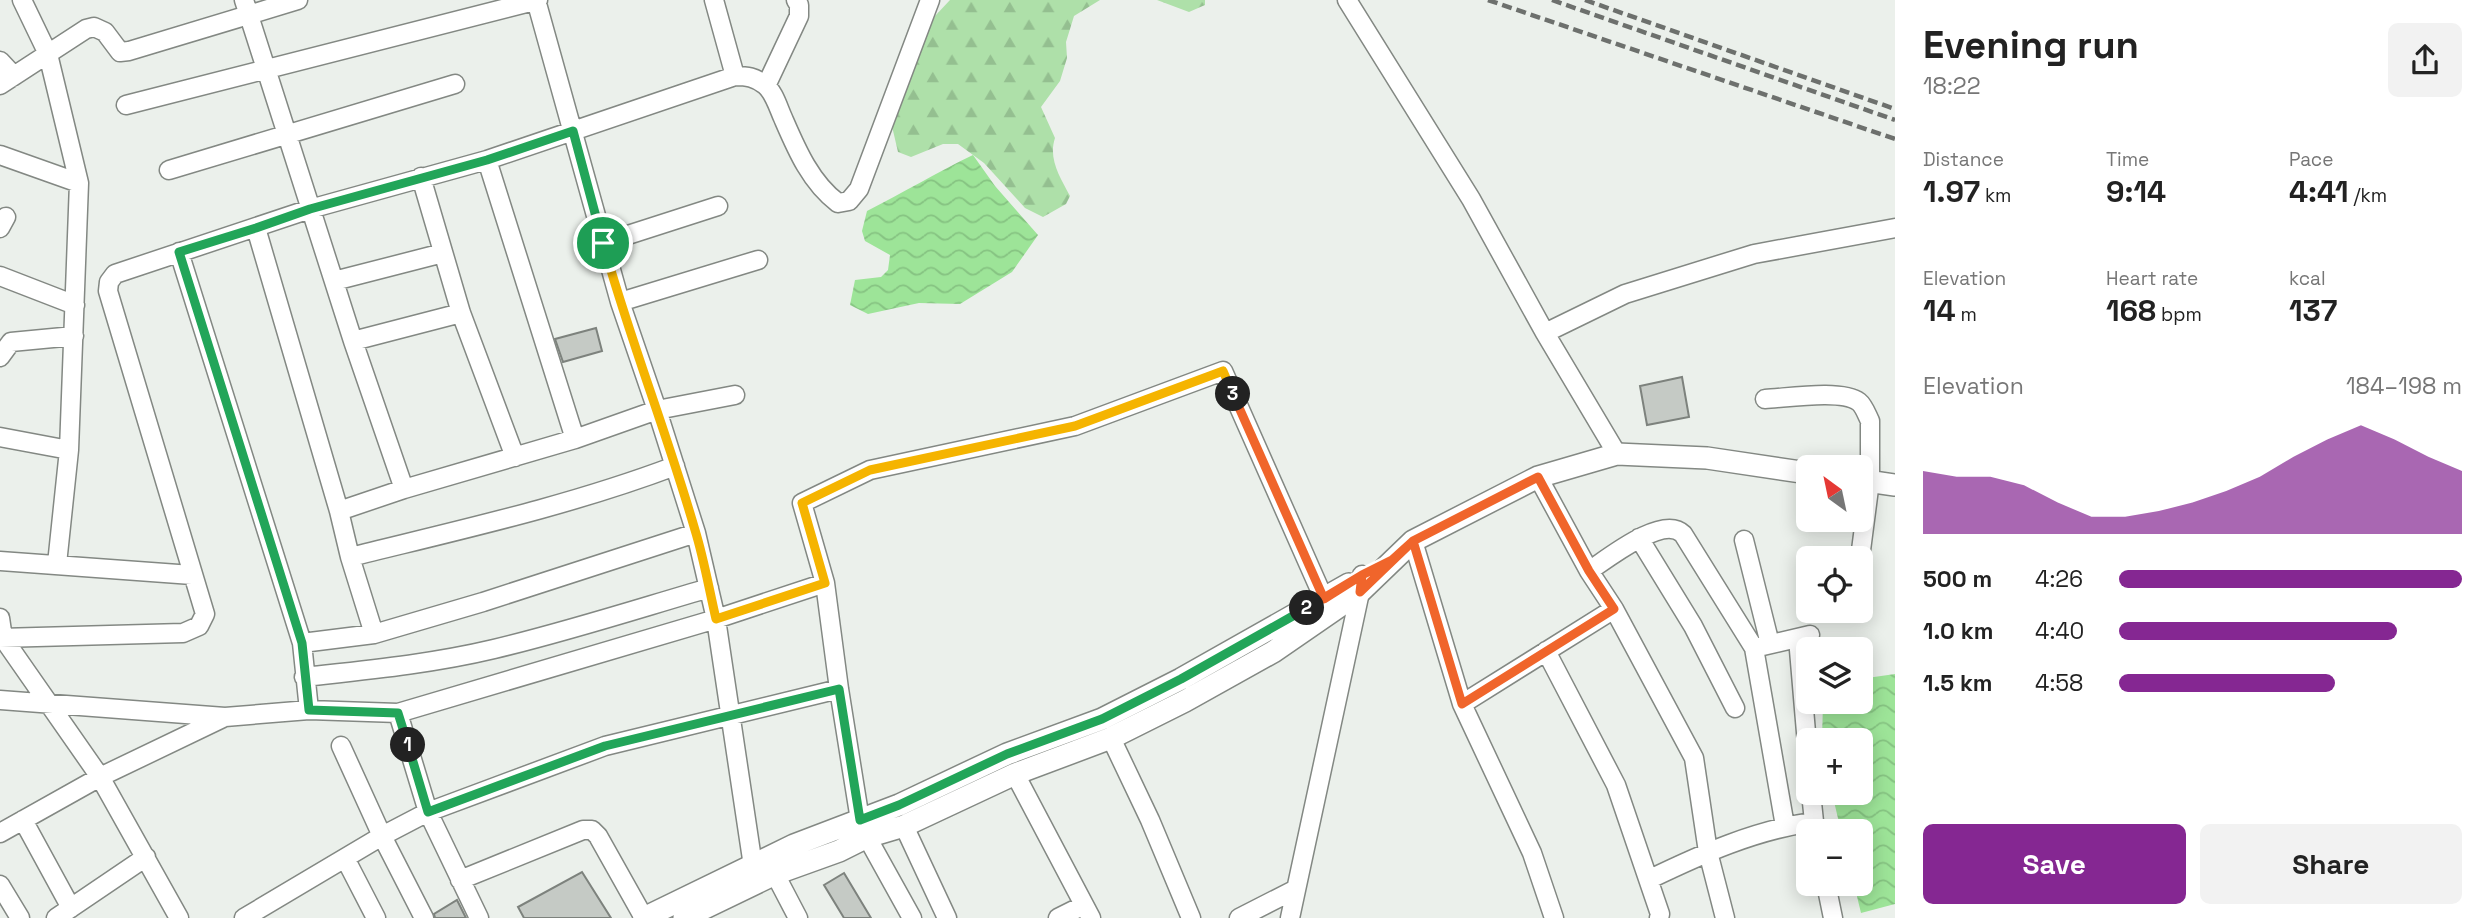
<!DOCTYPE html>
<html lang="en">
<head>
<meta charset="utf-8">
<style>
  body { margin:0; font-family:"Space Grotesk",sans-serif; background:#f2f2f2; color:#222; height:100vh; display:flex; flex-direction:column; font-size:26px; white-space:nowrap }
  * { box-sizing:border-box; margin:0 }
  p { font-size:23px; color:#767676 }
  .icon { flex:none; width:38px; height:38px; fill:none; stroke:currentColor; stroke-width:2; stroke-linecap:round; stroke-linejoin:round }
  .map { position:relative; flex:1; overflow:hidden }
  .panel { display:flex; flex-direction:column; background:#fff; width:595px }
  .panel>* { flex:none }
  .needle { width:46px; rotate:327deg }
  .controls { position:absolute; left:1796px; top:455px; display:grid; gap:14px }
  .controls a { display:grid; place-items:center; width:77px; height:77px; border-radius:10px; background:#fff; box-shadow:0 4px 18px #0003; font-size:35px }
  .pin { position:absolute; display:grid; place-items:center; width:60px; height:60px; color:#fff; margin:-30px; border:4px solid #fff; border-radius:50%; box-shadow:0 2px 7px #0007 }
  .km { position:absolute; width:35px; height:35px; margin:-18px; border-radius:50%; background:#222; color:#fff; font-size:19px; line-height:35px; text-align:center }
  .round { display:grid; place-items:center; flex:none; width:74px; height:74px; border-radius:10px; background:#f2f2f2 }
  .summary { display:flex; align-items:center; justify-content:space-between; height:119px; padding:0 28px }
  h1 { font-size:38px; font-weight:800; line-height:52px }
  .figures { display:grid; grid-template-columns:repeat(3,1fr); gap:10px; height:119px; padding:7px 28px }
  .figures div { display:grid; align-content:center }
  .figures b { font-size:30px; font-weight:800 }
  .figures small { font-size:19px; font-weight:400 }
  .figures p { font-size:19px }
  .chart { height:196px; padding:14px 28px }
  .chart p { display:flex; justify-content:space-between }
  .chart svg { width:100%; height:126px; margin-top:7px; fill:#852792; opacity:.7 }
  .primary-button { display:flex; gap:14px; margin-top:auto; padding:14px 28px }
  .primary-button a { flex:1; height:80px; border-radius:10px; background:#852792; color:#fff; font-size:28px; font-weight:800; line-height:80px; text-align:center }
  .primary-button a+a { background:#f2f2f2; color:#222 }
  ul { padding:0 28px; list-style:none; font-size:23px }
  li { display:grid; grid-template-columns:112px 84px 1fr; align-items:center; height:52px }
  li i { height:18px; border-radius:9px; background:#852792 }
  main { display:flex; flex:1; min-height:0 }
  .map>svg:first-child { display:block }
</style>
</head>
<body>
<main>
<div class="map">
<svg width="1895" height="918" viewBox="0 0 1895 918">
  <defs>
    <pattern id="forest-firs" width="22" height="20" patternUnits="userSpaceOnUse" patternTransform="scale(1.75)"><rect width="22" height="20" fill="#aee0a9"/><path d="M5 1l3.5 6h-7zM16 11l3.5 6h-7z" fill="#94bf90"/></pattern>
    <pattern id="water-waves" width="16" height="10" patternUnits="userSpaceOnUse" patternTransform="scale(1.75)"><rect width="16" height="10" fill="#9de498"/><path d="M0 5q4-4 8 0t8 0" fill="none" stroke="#86c382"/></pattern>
  </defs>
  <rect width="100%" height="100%" fill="#ebf0eb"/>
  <path fill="url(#forest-firs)" d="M950 0H1100L1074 16 1066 42 1067 58 1060 81 1041 107 1055 138C1048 159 1060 177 1070 196L1066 204 1043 217 1025 208 984 163 958 144H943L911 157 898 152 891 122 911 68 935 16Z
    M1157 0H1205V5L1189 12Z"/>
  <path fill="url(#water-waves)" d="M973 155 995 186 1038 235 1012 272 960 304 919 303 868 314 850 305 855 280 881 277 888 270 890 255 865 241 862 231 867 211C903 193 937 172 973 155Z
    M1895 674V904L1861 913 1854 884H1860V831H1841L1832 793H1860V740H1822L1823 702H1860V679Z"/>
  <path fill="#c5cac5" stroke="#7d827d" stroke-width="2" d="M596 328 602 351 563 362 555 339Z
    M1682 377 1689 417 1647 425 1640 386Z
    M582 872 611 918H524L518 907Z
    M844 873 871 918H844L824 885Z
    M457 900 466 918H435L434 914Z"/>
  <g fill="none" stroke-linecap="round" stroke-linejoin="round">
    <defs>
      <path id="minor" d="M22 0 48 54 79 183 69 450 57 564
        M244 0 353 341 404 489
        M536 0 620 302 657 410 696 533 716 619 753 866
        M714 0 735 76
        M1347 0 1471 199 1545 333 1617 454
        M0 61 14 76
        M0 85 86 29 94 27 105 32 120 52 129 51 298 0
        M766 86 799 16V5L796 0
        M126 105 538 0
        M0 155 79 183
        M487 160 575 439
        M169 170 455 84
        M421 177 461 313 515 457
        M0 228 6 217
        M256 228 339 511
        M603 243 718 206
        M179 252 302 643 374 634 483 602 696 533
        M0 276 75 305
        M334 281 443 253
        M620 302 758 260
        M1545 333 1625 294 1754 254 1895 228
        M353 341 461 313
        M0 357 11 342 74 336
        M1765 399C1787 398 1842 389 1859 402 1864 406 1867 415 1870 421V481L1860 558
        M0 437 69 450
        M1538 477 1589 571 1614 609 1694 758 1708 852 1725 918
        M1639 538 1693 626 1735 708
        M1744 540 1770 644
        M1413 541 1462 704 1532 853 1554 918
        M350 557C459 530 569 506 675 466
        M0 561 192 575
        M1589 571C1607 559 1663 514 1683 534L1754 648 1810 635
        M0 618 3 638 100 777 179 918
        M374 634 350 557 339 511 404 489 575 439 657 410 735 395
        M0 638 183 633 199 626 205 614 108 291 109 282 115 274 310 209 487 160 735 76C747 76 755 77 765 85 774 92 778 107 783 118 796 148 810 182 838 203L849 201 859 189 930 0
        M1798 638 1808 756
        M302 643 309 710
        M1754 648 1785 826
        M1546 651 1616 785 1660 914 1659 918
        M304 677C367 670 431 664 494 649 566 632 637 609 709 588
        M0 700 225 717 309 710 398 713 716 619 825 583
        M1462 704 1614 609
        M398 713 428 812 479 918
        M1111 738 1150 820 1191 918
        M341 746 382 836 424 918
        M1015 774 1091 918
        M1811 793 1815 831
        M23 820 71 908
        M860 820 839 689 825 583 802 503 870 470 1075 426 1223 371 1324 599
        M904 826 947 918
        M0 833 100 777 225 717
        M867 837 912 918
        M345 858 376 918
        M775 874 798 918
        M1650 879C1702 854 1755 830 1813 822
        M460 880 583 830H592L598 836 644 918
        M1826 884 1833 918
        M0 885 20 918
        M56 918 146 857
        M244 918 382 836 428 812 605 746 839 689
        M1058 918 1084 905
        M1239 918 1296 889
        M1290 918 1360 592 1362 575"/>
      <path id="major" d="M1860 480 1895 485
        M644 918 794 845 899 805 1007 754 1102 719 1181 679 1349 584
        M684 918 775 874 839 851 867 837 904 826 1015 774 1111 738 1185 701 1273 652 1360 592 1413 541 1538 477 1617 454 1707 458 1808 473"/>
    </defs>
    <use href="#minor" stroke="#838883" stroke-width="21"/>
    <use href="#major" stroke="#838883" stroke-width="24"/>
    <use href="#minor" stroke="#fff" stroke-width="18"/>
    <use href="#major" stroke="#fff" stroke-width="21"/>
    <path stroke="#6d706d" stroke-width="4.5" stroke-dasharray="10 5" stroke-linecap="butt" d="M1488 0 1895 139
      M1552 0 1895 120
      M1585 0 1895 109"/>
  </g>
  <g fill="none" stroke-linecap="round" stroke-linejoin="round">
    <defs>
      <path id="split-1" d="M408 745 398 713 309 710 302 643 179 252 256 228 310 209 487 160 573 131 603 243"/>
      <path id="split-2" d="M408 745 428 812 605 746 839 689 860 820 899 805 1007 754 1102 719 1181 679 1307 608"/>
      <path id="split-3" d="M1233 394 1324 599 1362 575 1360 592 1413 541 1462 704 1614 609 1589 571 1538 477 1413 541 1392 560 1362 575 1307 608"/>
      <path id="split-4" d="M603 243C630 340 667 433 695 530 704 559 709 589 716 619L825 583 802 503 870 470 1075 426 1223 371 1233 394"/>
    </defs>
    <use href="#split-1" stroke="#fff" stroke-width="14"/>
    <use href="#split-2" stroke="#fff" stroke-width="14"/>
    <use href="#split-3" stroke="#fff" stroke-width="14"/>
    <use href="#split-4" stroke="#fff" stroke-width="14"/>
    <use href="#split-1" stroke="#22a559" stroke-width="9"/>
    <use href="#split-2" stroke="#22a559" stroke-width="9"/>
    <use href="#split-3" stroke="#f0652b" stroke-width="9"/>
    <use href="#split-4" stroke="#f5b400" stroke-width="9"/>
  </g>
</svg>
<div class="controls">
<a><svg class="needle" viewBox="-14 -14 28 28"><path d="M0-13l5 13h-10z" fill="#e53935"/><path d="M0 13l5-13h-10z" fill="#767676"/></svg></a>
<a><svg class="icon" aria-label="locate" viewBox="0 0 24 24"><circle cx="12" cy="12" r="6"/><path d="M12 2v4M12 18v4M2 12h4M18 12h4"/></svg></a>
<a><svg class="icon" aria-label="layers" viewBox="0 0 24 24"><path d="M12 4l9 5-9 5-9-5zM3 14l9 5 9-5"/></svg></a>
<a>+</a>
<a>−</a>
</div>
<div class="pin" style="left:603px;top:243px;background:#1e9e55"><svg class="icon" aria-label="arrive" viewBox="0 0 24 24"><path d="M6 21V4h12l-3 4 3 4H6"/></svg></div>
<b class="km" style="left:408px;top:745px">1</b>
<b class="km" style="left:1307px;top:608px">2</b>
<b class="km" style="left:1233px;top:394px">3</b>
</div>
<section class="panel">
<div class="summary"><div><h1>Evening run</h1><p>18:22</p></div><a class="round"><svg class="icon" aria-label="share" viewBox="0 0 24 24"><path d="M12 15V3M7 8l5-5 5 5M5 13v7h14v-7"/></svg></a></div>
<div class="figures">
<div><p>Distance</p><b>1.97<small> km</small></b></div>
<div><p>Time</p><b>9:14</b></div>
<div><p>Pace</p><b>4:41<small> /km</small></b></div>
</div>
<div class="figures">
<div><p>Elevation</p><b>14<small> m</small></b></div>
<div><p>Heart rate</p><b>168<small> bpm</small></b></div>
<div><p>kcal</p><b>137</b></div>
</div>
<div class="chart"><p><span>Elevation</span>184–198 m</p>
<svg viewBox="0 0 160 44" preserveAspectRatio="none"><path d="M0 44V22L10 24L20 24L30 27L40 33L50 38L60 38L70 36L80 33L90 29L100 24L110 17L120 11L130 6L140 11L150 17L160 22V44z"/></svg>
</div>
<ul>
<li><b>500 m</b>4:26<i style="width:100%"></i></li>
<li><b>1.0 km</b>4:40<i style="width:81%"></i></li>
<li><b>1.5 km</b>4:58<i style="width:63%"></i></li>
</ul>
<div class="primary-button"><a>Save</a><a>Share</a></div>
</section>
</main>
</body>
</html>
